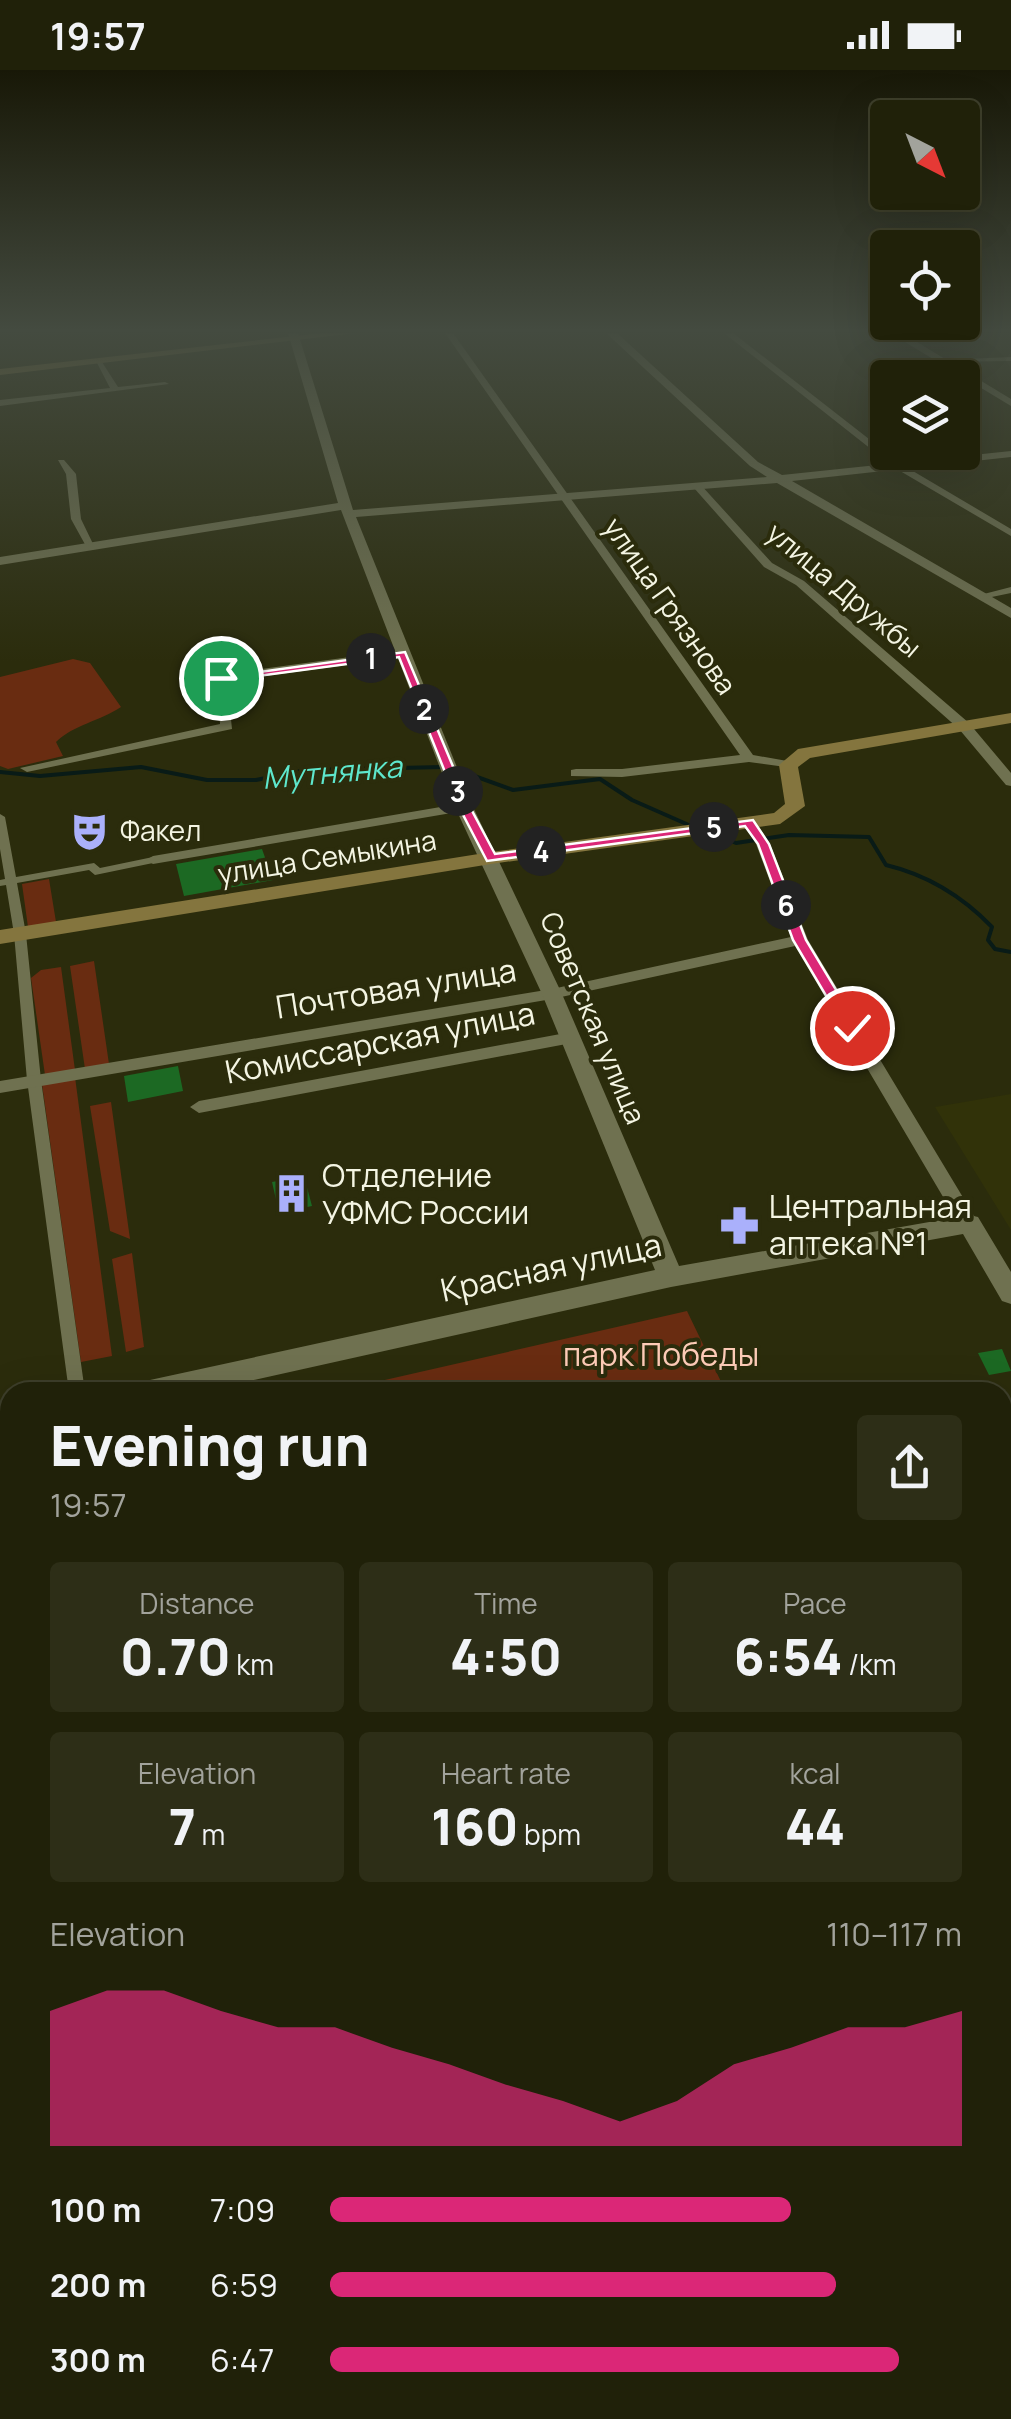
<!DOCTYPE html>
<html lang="en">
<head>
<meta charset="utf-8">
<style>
  body { margin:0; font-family:Manrope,sans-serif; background:#2d2e17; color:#f1f3f6; height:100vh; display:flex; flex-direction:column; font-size:38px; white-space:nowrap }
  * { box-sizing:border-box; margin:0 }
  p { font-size:32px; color:#a2a39c }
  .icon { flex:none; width:55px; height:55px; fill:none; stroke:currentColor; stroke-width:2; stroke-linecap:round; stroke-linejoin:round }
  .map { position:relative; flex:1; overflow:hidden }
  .drawer { position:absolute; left:0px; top:1312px; width:1012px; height:1038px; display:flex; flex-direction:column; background:#202109; border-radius:30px 30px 0 0; box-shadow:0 10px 40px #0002,0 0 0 2px #3d3e2a }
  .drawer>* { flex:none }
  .needle { width:65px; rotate:138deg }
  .controls { position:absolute; left:870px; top:30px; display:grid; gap:20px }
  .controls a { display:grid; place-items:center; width:110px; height:110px; border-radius:10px; background:#202109; box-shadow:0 10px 40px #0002,0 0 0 2px #3d3e2a; font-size:50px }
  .pin { position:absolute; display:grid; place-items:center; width:85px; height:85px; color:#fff; margin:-42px; border:5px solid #fff; border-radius:50%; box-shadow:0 2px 10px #0007 }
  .km { position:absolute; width:50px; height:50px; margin:-25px; border-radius:50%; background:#222; color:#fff; font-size:28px; line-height:50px; text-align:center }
  .round { display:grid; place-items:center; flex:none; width:105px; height:105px; border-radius:10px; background:#2d2e17 }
  .overview { display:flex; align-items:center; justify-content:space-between; height:170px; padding:0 50px }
  h1 { font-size:55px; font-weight:800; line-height:75px }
  .figures { display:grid; grid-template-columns:repeat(3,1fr); gap:15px; height:170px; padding:10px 50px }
  .figures div { display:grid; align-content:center; border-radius:10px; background:#2d2e17; text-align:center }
  .figures b { font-size:50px; font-weight:800 }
  .figures small { font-size:28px; font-weight:400 }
  .figures p { font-size:28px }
  .chart { height:280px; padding:20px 50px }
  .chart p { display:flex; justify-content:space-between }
  .chart svg { width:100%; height:180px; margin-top:10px; fill:#db2777; opacity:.7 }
  ul { padding:0 50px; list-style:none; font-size:32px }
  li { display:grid; grid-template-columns:160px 120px 1fr; align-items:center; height:75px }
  li i { height:25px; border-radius:12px; background:#db2777 }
  .status { display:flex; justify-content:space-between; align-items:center; height:70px; padding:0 50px; background:#202109; direction:ltr }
  .status svg { height:28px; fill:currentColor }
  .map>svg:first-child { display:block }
</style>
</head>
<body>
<div class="status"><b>19:57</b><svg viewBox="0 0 49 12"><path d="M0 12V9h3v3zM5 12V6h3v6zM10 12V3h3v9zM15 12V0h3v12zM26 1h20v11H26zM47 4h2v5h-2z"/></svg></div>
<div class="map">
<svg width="1011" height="2349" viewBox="0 0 1011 2349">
  <rect width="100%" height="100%" fill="#2b2c0c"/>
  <path fill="#313209" d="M1011 1024V1160L935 1037Z"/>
  <path fill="#692c11" d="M73 589 90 593 121 637C100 651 73 655 56 672L63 686 8 699 0 696V607Z
    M49 809 56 852 28 857 22 814Z
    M94 891 109 994 85 999 70 896Z
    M61 897 75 1000 45 1005 31 908 41 900Z
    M75 1007 112 1286 81 1292 42 1014Z
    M111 1032 130 1169 110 1161 90 1036Z
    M132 1183 144 1277 126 1282 112 1189Z
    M687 1241 726 1322H332Z
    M10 1637V2340H588L562 2349H0V1640Z
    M1002 1903 1011 1920V2195L1003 2198Z"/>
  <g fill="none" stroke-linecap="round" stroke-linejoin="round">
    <path stroke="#091b17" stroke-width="4" d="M455 699 513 720 600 709 632 730 691 756
      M0 702 40 706 141 697 207 710H256L306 700 444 697
      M706 761 736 773 789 765 869 767 886 795C928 805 962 826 992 857L988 870 995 879 1011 882"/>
  </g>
  <path fill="#1c6923" d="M262 779 273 810 184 826 176 794Z
    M178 996 183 1021 128 1032 124 1006Z
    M304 1106 312 1136 279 1143 272 1112Z
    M1002 1279 1011 1301 989 1305 978 1283Z"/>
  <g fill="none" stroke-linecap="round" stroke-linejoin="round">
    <path fill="#6f7150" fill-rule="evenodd" d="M0 744 5 747 16 807 94 793 100 798 153 787 159 790 153 793 95 805 89 800 17 813 26 864 41 1010 85 1322H69L27 1010 14 864 6 815 0 816V810L5 809 0 779Z"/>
    <path fill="#6f7150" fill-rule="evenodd" d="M445 263H453L753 685 793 692V698L749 692 622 707 571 706V700L576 699H622L740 685Z
      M724 263H733L901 394 1011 459V466L895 398Z
      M1011 287V291L939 292 943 290Z
      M100 289 118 317 165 312 169 314 0 336V330L110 318 96 291Z
      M58 390H64L76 404 81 449 95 478H87L71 449 66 404Z
      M694 414H700L772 493 804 511 969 653 1011 703V716L1006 715 959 659 796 515 764 497 694 418Z
      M1011 517V523L982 529 976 526Z
      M402 580 406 581V587L227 611 232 659 27 702 20 698 220 654 217 605Z
      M464 733 469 734V740L153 794 146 790 153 786Z
      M749 748 754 749 770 774 808 870 976 1149 979 1154 976 1159H962L795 876 552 929 0 1023V1011L552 919 791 867 756 774 742 752Z
      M571 962 577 964 580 968 577 972 199 1043 190 1037 199 1031Z
      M1011 2216V2304L1002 2300V2219Z
      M657 2340H715L711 2349H653Z"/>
    <path fill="#6f7150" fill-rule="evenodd" d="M288 263H298L353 440 767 407 750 396 606 263H617L758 392 782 405 1011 381V387L792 411 1011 538V548L777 413 356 447 473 737 562 924 679 1196 969 1145 978 1147 1011 1202V1234L1002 1231 963 1164 671 1217 200 1322H136L140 1314 150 1310 655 1200 542 924 455 737 341 440 0 495V487L338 433Z
      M890 263H902L1011 329V336Z
      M10 1341V1365L0 1367V1343Z"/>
    <path fill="#84753e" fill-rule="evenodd" d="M322 263H356L0 305V299Z
      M1011 643V653L810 688 798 697 805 736 780 754 491 794 0 874V860L491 782 774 743 785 734 779 695 798 679Z"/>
  </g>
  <linearGradient id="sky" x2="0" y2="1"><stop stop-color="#181807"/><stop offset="0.44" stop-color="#444b40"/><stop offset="1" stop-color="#444b40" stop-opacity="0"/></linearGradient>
  <rect width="1011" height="592" fill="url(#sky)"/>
  <path fill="#db2777" stroke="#fff" stroke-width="2.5" d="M405 582 470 737 495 784 753 750 769 774 806 870 859 958 857 961H847L793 870 758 774 745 756 487 791 459 737 399 587 221 611 216 608Z"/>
  <defs>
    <symbol id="theatre-bare" viewBox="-9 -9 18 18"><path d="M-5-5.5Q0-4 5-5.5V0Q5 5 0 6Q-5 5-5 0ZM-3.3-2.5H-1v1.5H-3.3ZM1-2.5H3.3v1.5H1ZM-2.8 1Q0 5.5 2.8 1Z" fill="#aab0fb" stroke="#2b2c0c" stroke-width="2.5" paint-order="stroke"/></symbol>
    <symbol id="building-bare" viewBox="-9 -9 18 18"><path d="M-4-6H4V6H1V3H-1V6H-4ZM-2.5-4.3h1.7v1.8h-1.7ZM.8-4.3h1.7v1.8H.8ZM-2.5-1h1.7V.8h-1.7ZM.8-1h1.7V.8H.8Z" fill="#aab0fb" stroke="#2b2c0c" stroke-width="2.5" paint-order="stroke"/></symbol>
    <symbol id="pharmacy-bare" viewBox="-9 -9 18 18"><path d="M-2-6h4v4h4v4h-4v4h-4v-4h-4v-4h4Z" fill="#aab0fb" stroke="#2b2c0c" stroke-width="2.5" paint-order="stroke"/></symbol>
  </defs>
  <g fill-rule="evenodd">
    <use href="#theatre-bare" x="62" y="734" width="55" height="55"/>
    <use href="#building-bare" x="264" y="1096" width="55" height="55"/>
    <use href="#pharmacy-bare" x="712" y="1128" width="55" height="55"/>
  </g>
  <g text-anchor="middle" stroke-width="8" stroke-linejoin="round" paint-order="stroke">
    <g font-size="28" fill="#f4f5e3" stroke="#2b2c0c">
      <text transform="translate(844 520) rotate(40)" y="10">улица Дружбы</text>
      <text transform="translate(670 536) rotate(55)" y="10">улица Грязнова</text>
      <text transform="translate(327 787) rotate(-9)" y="10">улица Семыкина</text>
      <text transform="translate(593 948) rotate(67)" y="10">Советская улица</text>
    </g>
    <g font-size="28" fill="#f4f5e3" stroke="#2b2c0c" text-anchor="start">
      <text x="120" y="771">Факел</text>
    </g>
    <g font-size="30" font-style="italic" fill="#5ee7cd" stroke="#2b2c0c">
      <text transform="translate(332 703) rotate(-5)" y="10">Мутнянка</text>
    </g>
    <g font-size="32" fill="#f4f5e3" stroke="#2b2c0c">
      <text transform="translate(396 919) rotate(-9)" y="11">Почтовая улица</text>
      <text transform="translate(380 973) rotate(-11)" y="11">Комиссарская улица</text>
      <text transform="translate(551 1198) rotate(-12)" y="11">Красная улица</text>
    </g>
    <g font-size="32" fill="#f4f5e3" stroke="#2b2c0c" text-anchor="start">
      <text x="322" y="1117">Отделение<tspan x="322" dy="37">УФМС России</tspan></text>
      <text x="769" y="1148">Центральная<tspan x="769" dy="37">аптека №1</tspan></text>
    </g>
    <g font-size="32" fill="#fdcbb7" stroke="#2b2c0c">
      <text x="661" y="1296">парк Победы</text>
    </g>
  </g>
</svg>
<div class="controls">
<a><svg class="needle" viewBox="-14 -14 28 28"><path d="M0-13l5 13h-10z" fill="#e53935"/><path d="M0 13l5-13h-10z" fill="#a2a39c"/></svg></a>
<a><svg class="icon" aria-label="locate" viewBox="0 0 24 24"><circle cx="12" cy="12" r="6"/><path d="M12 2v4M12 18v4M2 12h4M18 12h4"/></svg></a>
<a><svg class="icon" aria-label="layers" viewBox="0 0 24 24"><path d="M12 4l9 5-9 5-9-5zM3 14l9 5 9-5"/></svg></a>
</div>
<div class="pin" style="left:221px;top:608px;background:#1e9e55"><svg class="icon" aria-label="arrive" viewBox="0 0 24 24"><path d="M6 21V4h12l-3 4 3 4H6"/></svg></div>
<div class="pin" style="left:852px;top:958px;background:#d93025"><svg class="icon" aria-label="check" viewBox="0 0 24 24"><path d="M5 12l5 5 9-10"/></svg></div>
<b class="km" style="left:371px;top:588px">1</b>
<b class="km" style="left:424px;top:639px">2</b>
<b class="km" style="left:458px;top:721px">3</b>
<b class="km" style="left:541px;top:781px">4</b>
<b class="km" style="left:714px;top:757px">5</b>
<b class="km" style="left:786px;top:835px">6</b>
<section class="drawer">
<div class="overview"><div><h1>Evening run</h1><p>19:57</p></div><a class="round"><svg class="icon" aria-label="share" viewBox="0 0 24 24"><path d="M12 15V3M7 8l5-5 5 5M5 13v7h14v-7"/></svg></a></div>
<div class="figures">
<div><p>Distance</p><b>0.70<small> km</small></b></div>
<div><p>Time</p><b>4:50</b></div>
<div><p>Pace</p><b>6:54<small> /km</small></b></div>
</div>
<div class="figures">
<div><p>Elevation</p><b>7<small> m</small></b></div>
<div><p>Heart rate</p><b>160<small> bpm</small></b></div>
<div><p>kcal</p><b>44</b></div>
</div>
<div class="chart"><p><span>Elevation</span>110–117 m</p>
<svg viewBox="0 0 160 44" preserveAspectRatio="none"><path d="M0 44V11L10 6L20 6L30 11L40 15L50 15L60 20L70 24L80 29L90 33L100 38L110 33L120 24L130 20L140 15L150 15L160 11V44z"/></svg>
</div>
<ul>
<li><b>100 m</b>7:09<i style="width:73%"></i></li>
<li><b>200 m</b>6:59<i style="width:80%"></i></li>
<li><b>300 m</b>6:47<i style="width:90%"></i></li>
</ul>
</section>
</div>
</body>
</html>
